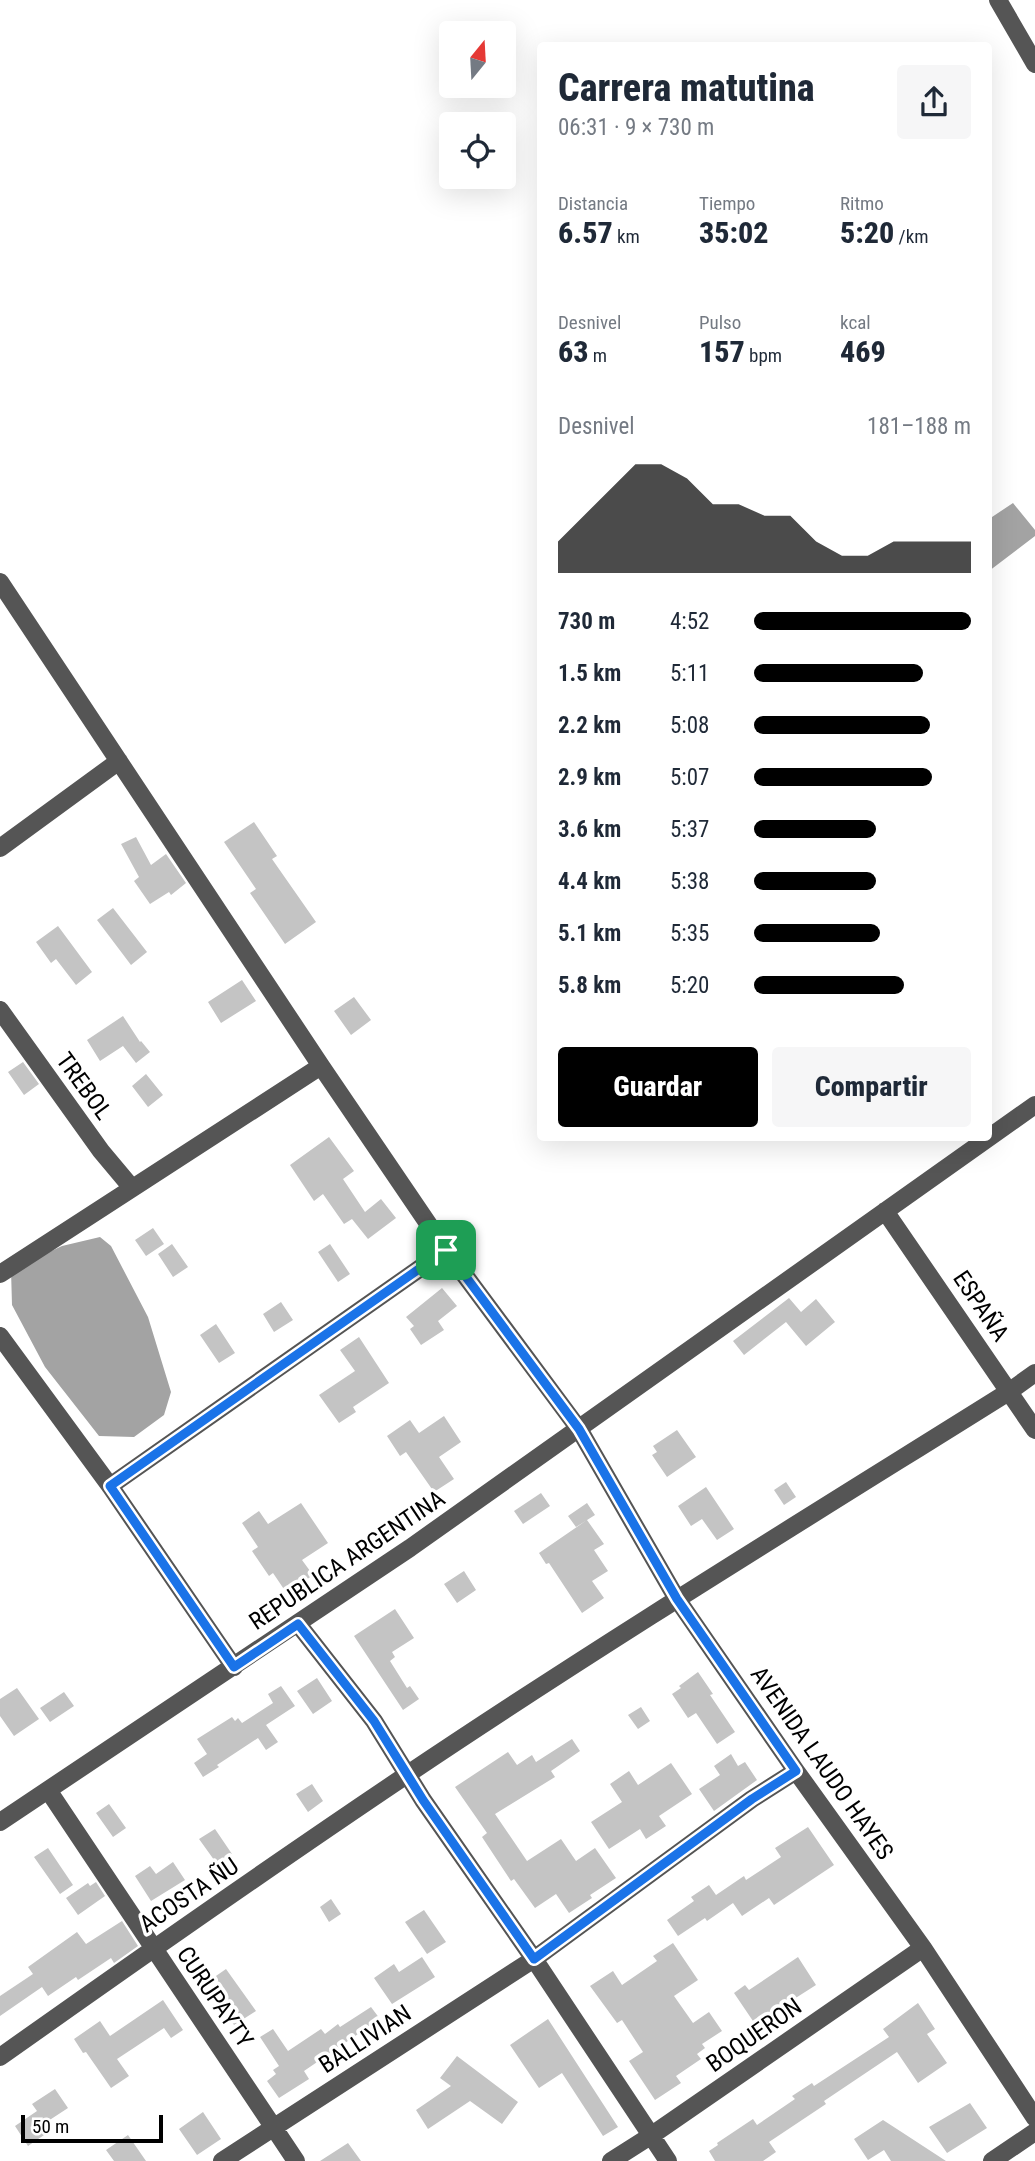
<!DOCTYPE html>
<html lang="es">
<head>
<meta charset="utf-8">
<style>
  body { margin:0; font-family:"Roboto Condensed",sans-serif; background:#f6f6f7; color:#1f2937; height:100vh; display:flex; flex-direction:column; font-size:26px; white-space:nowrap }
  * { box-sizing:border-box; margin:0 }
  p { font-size:23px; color:#747a83 }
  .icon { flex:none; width:38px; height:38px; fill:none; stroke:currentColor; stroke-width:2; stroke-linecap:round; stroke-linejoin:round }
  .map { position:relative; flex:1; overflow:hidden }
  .side { position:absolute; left:537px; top:42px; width:455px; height:1099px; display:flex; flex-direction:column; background:#fff; border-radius:7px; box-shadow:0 7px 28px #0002 }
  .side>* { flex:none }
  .needle { width:46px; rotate:18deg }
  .tools { position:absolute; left:439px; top:21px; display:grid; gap:14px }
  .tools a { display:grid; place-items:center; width:77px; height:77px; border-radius:7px; background:#fff; box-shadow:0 7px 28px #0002; font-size:35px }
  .scale { position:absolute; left:21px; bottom:18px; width:142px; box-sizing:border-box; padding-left:7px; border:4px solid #000; border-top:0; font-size:19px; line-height:24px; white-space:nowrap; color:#000; -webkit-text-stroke:5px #fff; paint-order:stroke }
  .pin { position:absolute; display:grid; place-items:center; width:60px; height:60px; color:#fff; margin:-30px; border-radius:14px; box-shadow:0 4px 10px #0006 }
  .round { display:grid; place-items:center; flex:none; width:74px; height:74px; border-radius:7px; background:#f6f6f7 }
  .head { display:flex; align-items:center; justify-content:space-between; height:119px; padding:0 21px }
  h1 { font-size:38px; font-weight:800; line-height:52px }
  .metrics { display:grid; grid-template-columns:repeat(3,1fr); gap:10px; height:119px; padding:7px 21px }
  .metrics div { display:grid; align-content:center }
  .metrics b { font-size:30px; font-weight:800 }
  .metrics small { font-size:19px; font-weight:400 }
  .metrics p { font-size:19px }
  .chart { height:196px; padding:14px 21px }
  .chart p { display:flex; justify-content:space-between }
  .chart svg { width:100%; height:126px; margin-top:7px; fill:#000; opacity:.7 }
  .action { display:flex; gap:14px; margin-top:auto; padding:14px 21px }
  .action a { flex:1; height:80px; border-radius:7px; background:#000; color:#fff; font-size:28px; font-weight:800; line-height:80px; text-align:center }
  .action a+a { background:#f6f6f7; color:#1f2937 }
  ul { padding:0 21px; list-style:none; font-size:23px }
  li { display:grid; grid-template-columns:112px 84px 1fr; align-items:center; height:52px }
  li i { height:18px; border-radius:9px; background:#000 }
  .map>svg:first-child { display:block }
</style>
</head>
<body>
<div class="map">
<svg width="1035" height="2161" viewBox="0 0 1035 2161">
  <rect width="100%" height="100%" fill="#fff"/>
  <path fill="#a3a3a3" d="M1013 503 1035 530V536L989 571V519Z
    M100 1237 111 1246 148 1317 171 1392 164 1415 134 1437 99 1436 45 1367 12 1305 11 1270 62 1246Z"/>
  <path fill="#c4c4c4" d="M254 822 277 856 272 859 316 922 285 944 250 893 256 889 224 842Z
    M136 837 151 865 166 854 186 883 171 895 169 892 150 904 134 881 139 877 121 844Z
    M113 908 147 952 131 965 97 920Z
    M58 926 92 972 76 985 56 959 51 963 36 942Z
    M242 980 256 1001 221 1023 208 1002Z
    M354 997 371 1020 351 1035 334 1011Z
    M123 1016 140 1042 141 1041 150 1052 136 1063 123 1046 100 1061 87 1040Z
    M23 1062 39 1084 24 1095 8 1072Z
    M146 1074 163 1095 148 1107 132 1086Z
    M329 1137 354 1171 343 1179 365 1212 381 1199 396 1218 368 1239 352 1219 344 1224 323 1194 314 1201 290 1165Z
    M153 1228 164 1244 146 1256 135 1240Z
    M172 1244 188 1267 173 1277 158 1254Z
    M330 1244 350 1274 338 1282 318 1252Z
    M442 1288 457 1306 438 1321 444 1330 421 1345 410 1329 414 1326 406 1317Z
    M789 1298 801 1312 816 1299 835 1322 806 1346 786 1322 744 1355 733 1341Z
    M281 1302 293 1320 274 1332 263 1314Z
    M216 1324 235 1353 219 1363 200 1335Z
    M359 1337 389 1383 353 1407 356 1412 339 1423 319 1395 355 1371 340 1350Z
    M444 1416 461 1442 439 1457 454 1479 434 1492 406 1452 400 1456 387 1436 410 1420 419 1433Z
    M677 1430 696 1457 667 1477 652 1455 657 1452 653 1446Z
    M786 1482 796 1497 784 1505 774 1490Z
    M706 1487 734 1529 717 1540 702 1519 691 1526 678 1506Z
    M541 1493 550 1506 523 1524 514 1511Z
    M301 1503 328 1543 302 1560 313 1575 306 1580 314 1591 294 1604 273 1573 269 1576 252 1551 258 1547 242 1523 259 1511 268 1524Z
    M587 1503 595 1515 576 1527 568 1516Z
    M587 1520 604 1544 594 1550 608 1571 592 1581 604 1598 582 1613 549 1563 546 1564 539 1553Z
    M464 1571 476 1590 457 1603 444 1584Z
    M395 1609 414 1638 392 1652 395 1657 390 1661 407 1688 410 1686 419 1699 403 1710 354 1636Z
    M698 1672 713 1694 710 1695 735 1732 717 1744 696 1713 688 1718 672 1694 681 1688 679 1686Z
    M317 1678 332 1701 313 1714 297 1691Z
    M281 1686 295 1706 266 1725 278 1742 266 1750 258 1738 217 1765 219 1767 203 1777 194 1763 207 1754 197 1739 232 1717 235 1721 238 1718 242 1723 273 1703 268 1694Z
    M17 1688 39 1719 14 1736 0 1716V1699Z
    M64 1692 74 1706 50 1722 40 1708Z
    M641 1707 650 1721 638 1729 628 1715Z
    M572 1739 580 1751 551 1771 555 1777 495 1814 527 1861 561 1839 576 1861 595 1848 616 1878 590 1895 592 1898 569 1913 556 1894 535 1908 514 1879 511 1881 482 1837 487 1833 455 1787 508 1752 517 1765 532 1755 536 1762Z
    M731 1754 738 1766 745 1762 757 1780 714 1811 699 1789 720 1775 714 1766Z
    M671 1763 692 1794 659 1816 666 1826 646 1839 640 1829 609 1849 591 1822 622 1802 610 1784 629 1771 638 1785Z
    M312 1784 323 1801 308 1812 296 1794Z
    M109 1804 126 1828 113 1837 96 1813Z
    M808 1827 834 1865 774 1905 769 1898 742 1916 733 1903 707 1921 705 1918 678 1936 667 1920 694 1901 691 1897 709 1885 716 1895 744 1876 746 1880 781 1857 775 1848Z
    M215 1829 232 1854 217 1864 199 1839Z
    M48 1848 73 1885 60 1894 34 1857Z
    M173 1862 185 1880 151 1901 135 1876 150 1866 156 1874Z
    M96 1882 105 1896 78 1915 66 1898 88 1883 90 1886Z
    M331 1899 341 1914 329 1922 320 1907Z
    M424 1910 446 1942 427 1954 405 1922Z
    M122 1921 138 1946 114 1963 111 1958 78 1980 76 1977 48 1996 42 1987 0 2016V1996L33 1974 28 1967 77 1932 86 1944Z
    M673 1943 698 1980 674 1996 693 2023 709 2012 722 2031 702 2044 705 2048 697 2054 701 2059 676 2076 681 2083 655 2100 629 2061 643 2052 622 2020 617 2023 590 1986 613 1971 622 1985 657 1961 653 1956Z
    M422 1957 435 1977 392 2004 374 1978 394 1964 399 1972Z
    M798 1957 816 1985 755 2024 734 1993 745 1985 749 1990Z
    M226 1969 256 2011 234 2025 215 1998 213 2000 203 1985Z
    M163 2000 183 2030 171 2038 164 2028 117 2059 129 2076 111 2088 86 2052 83 2053 74 2039 100 2021 110 2036Z
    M918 2003 935 2029 927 2034 947 2063 918 2083 897 2052 824 2101 826 2104 769 2142 776 2152 763 2161H715L709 2151 718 2145 717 2143 753 2119 757 2125 795 2099 792 2096 812 2083 814 2086 889 2037 883 2029Z
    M371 2007 380 2019 304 2071 309 2079 279 2098 267 2081 276 2074 273 2070 279 2066 260 2037 273 2029 288 2051 321 2029 325 2034 338 2024 340 2027Z
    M548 2019 618 2127 603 2136 562 2073 539 2088 510 2045Z
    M457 2056 518 2102 502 2124 470 2101 428 2129 416 2110 451 2086 440 2078Z
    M55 2089 68 2108 42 2125 47 2133 28 2146 15 2126 37 2111 32 2104Z
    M970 2103 987 2128 947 2153 929 2127Z
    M203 2112 221 2139 197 2155 179 2129Z
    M883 2120 900 2131 946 2161H891L884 2150 868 2160 854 2139Z
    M128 2135 146 2161H114L106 2150Z
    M348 2143 361 2161H320Z"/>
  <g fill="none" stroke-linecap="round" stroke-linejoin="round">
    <path stroke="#555" stroke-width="18" d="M998 0 1035 64
      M0 582 321 1066 446 1250 579 1429 677 1599 796 1771 923 1948 1035 2118
      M0 848 119 761
      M0 1010 101 1151 132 1188
      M885 1211 1035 1430
      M0 1274 321 1066
      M0 1336 110 1486 234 1667
      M110 1486 446 1250
      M298 1624 374 1721 423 1800 534 1959 668 2161
      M48 1790 296 2161
      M0 1822 410 1548 1035 1105
      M0 2057C134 1962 268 1868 405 1776 603 1643 807 1518 1010 1391L1035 1373
      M222 2161 534 1959 752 1799 796 1771
      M611 2161 652 2135 923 1948
      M992 2161 1035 2132"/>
  </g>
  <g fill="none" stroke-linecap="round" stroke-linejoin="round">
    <defs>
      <path id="route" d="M446 1250 579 1429 677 1599 796 1771 752 1799 534 1959 423 1800 374 1721 298 1624 234 1667 110 1486Z"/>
    </defs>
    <use href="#route" stroke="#fff" stroke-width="14"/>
    <use href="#route" stroke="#1a73e8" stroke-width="9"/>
  </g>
  <g text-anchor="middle" stroke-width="7" stroke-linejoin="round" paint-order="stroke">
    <g font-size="24" fill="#000" stroke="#fff">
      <text transform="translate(84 1086) rotate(54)" y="8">TREBOL</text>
      <text transform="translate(981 1306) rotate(56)" y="8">ESPAÑA</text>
      <text transform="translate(347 1560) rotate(-34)" y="8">REPUBLICA ARGENTINA</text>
      <text transform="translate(822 1763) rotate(55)" y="8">AVENIDA LAUDO HAYES</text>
      <text transform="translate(189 1895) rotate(-34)" y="8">ACOSTA ÑU</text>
      <text transform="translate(215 1997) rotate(56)" y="8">CURUPAYTY</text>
      <text transform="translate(754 2035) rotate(-35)" y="8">BOQUERON</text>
      <text transform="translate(365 2039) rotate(-33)" y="8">BALLIVIAN</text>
    </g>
  </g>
</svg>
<div class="tools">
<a><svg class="needle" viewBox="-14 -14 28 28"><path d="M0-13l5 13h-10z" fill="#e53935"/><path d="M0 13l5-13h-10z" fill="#747a83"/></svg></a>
<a><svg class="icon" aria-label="locate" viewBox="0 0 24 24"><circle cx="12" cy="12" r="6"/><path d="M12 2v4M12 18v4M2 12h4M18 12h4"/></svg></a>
</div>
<div class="scale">50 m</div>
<div class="pin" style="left:446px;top:1250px;background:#1e9e55"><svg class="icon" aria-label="arrive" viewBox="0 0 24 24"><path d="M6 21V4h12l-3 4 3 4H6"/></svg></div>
<section class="side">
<div class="head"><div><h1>Carrera matutina</h1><p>06:31 · 9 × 730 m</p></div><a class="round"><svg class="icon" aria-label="share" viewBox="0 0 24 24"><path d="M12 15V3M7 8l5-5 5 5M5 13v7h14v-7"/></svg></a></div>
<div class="metrics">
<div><p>Distancia</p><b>6.57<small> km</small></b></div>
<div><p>Tiempo</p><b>35:02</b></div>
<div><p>Ritmo</p><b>5:20<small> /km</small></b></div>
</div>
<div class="metrics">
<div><p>Desnivel</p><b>63<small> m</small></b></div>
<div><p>Pulso</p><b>157<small> bpm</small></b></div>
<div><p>kcal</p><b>469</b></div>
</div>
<div class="chart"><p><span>Desnivel</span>181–188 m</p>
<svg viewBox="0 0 160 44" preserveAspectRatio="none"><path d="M0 44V33L10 24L20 15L30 6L40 6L50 11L60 20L70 20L80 24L90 24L100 33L110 38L120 38L130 33L140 33L150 33L160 33V44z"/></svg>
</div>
<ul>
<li><b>730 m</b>4:52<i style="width:100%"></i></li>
<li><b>1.5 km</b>5:11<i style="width:78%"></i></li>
<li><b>2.2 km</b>5:08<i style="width:81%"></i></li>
<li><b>2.9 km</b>5:07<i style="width:82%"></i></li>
<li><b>3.6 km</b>5:37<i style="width:56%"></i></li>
<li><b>4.4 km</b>5:38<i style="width:56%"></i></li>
<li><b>5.1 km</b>5:35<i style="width:58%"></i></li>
<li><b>5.8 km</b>5:20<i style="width:69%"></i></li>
</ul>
<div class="action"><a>Guardar</a><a>Compartir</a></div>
</section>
</div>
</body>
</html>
